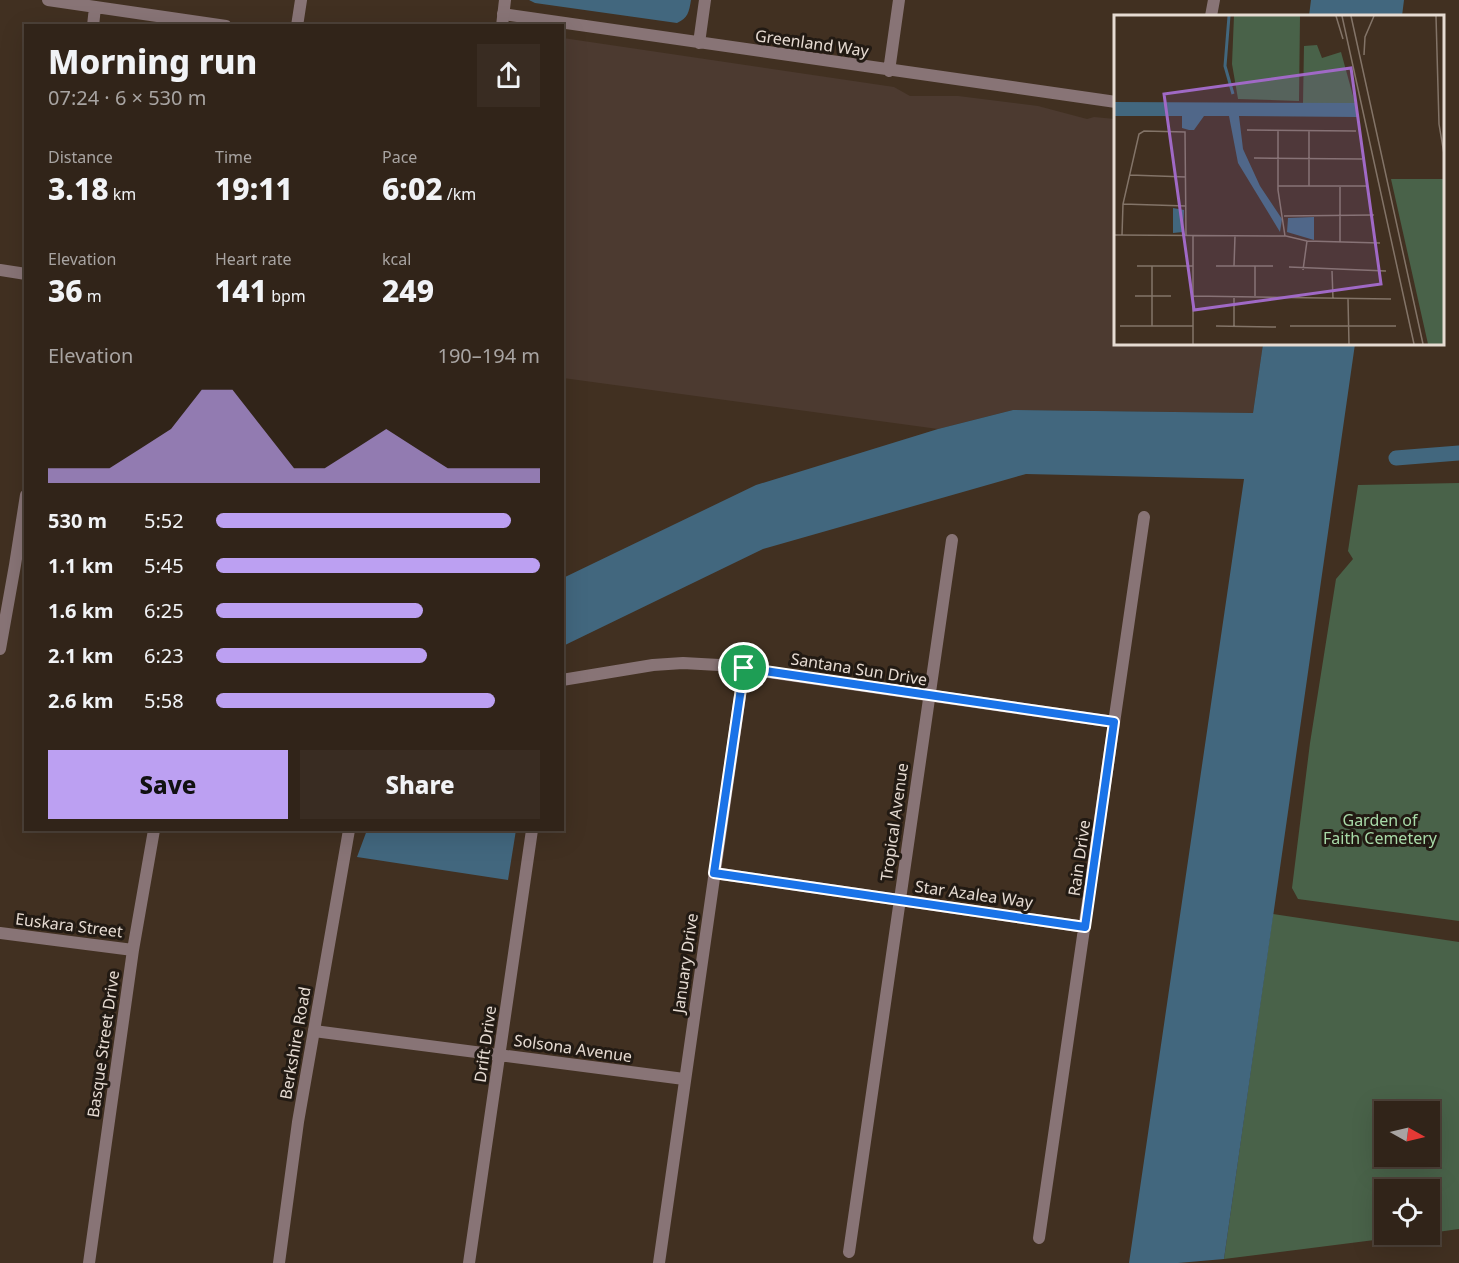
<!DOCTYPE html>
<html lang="en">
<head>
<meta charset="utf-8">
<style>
  body { margin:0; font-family:"Noto Sans",sans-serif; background:#392c22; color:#f1f3f6; height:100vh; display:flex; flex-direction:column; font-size:22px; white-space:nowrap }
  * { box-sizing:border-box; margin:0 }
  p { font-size:20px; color:#a8a4a2 }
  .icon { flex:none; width:33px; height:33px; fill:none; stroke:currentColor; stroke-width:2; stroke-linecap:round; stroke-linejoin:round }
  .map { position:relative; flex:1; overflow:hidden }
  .sheet { position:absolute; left:24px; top:24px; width:540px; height:807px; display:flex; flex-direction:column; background:#312419; border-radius:0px; box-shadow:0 6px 24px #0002,0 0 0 2px #4c4138 }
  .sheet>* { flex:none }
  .needle { width:39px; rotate:98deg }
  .buttons { position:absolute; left:1374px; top:1101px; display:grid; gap:12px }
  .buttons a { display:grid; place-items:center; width:66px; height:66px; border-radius:0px; background:#312419; box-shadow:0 6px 24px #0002,0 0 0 2px #4c4138; font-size:30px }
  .pin { position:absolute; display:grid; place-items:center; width:51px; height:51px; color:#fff; margin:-26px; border:3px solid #fff; border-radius:50%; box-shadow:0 2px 6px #0007 }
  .round { display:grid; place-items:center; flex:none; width:63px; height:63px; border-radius:0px; background:#392c22 }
  .headline { display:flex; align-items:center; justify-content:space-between; height:102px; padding:0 24px }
  h1 { font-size:33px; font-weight:800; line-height:45px }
  .figures { display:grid; grid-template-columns:repeat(3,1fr); gap:9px; height:102px; padding:6px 24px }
  .figures div { display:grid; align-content:center }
  .figures b { font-size:30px; font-weight:800 }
  .figures small { font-size:16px; font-weight:400 }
  .figures p { font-size:16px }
  .chart { height:168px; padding:12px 24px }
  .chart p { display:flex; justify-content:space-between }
  .chart svg { width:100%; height:108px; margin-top:6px; fill:#bca0f2; opacity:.7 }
  .action { display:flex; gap:12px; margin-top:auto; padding:12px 24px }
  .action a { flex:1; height:69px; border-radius:0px; background:#bca0f2; color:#111; font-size:24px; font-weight:800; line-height:69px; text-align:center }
  .action a+a { background:#392c22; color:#f1f3f6 }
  ul { padding:0 24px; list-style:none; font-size:20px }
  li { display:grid; grid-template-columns:96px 72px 1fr; align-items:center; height:45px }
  li i { height:15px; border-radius:8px; background:#bca0f2 }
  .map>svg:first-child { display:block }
</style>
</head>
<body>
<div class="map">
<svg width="1459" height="1263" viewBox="0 0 1459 1263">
  <rect width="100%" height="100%" fill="#413021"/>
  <path fill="#4c3a30" d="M563 38 894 87 910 96H958L1038 106 1087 119 1094 117 1115 119 1116 344H1263L1253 413 1013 410 938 429 563 378Z"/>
  <path fill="#496249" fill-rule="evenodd" d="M1459 483V921L1298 899 1292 888 1310 743 1336 579 1353 559 1348 551 1358 485Z
    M1273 914 1459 942V1229L1430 1233V1190H1384V1234L1414 1235 1224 1259ZM1384 1112H1430V1156H1384Z"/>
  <path fill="#42677e" d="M529 0H691C689 12 688 18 677 23L535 3Z
    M1311 0H1404L1402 16H1309Z
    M1263 344H1355L1224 1259 1178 1263H1129L1244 479 1026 474 763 549 563 646V578L756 485 938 429 1013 410 1253 413Z
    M367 830H516L508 880 357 857Z"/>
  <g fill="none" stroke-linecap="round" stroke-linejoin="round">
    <path stroke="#42677e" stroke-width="15" d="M1396 458 1459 453"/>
    <path stroke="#887476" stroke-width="12" d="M48 0 226 26
      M503 14 1116 102
      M1211 16 1214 0
      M93 26 95 7
      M297 26 301 0
      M699 43 705 0
      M889 71 899 0
      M0 270 26 274
      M0 649 15 565 26 495
      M562 680 653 665 683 663 719 665 1114 722
      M714 873 1085 927
      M0 933 133 950
      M314 1031 684 1079
      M1039 1238 1144 517
      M849 1252 952 540
      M89 1263 133 950 154 830
      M469 1263 532 830
      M659 1263 744 668"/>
    <path stroke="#887476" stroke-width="12" d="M502 26 505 0
      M279 1263 298 1122 349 830"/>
  </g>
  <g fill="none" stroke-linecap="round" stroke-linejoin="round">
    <defs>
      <path id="route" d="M744 668 1114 722 1085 927 714 873Z"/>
    </defs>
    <use href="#route" stroke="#fff" stroke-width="12"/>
    <use href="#route" stroke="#1a73e8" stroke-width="8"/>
  </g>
  <g text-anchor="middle" stroke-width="6" stroke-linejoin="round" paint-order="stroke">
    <g font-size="16" fill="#e6dbd2" stroke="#221a13">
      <text transform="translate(812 43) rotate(8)" y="6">Greenland Way</text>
      <text transform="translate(859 669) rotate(9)" y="6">Santana Sun Drive</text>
      <text transform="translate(894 822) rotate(-82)" y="6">Tropical Avenue</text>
      <text transform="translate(1079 858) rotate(-82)" y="6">Rain Drive</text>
      <text transform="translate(974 894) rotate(8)" y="6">Star Azalea Way</text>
      <text transform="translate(69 925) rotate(7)" y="6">Euskara Street</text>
      <text transform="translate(685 963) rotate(-82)" y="6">January Drive</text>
      <text transform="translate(295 1043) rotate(-80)" y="6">Berkshire Road</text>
      <text transform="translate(103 1044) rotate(-82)" y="6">Basque Street Drive</text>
      <text transform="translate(485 1044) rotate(-82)" y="6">Drift Drive</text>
      <text transform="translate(573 1048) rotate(8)" y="6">Solsona Avenue</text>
    </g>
    <g font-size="16" fill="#a8daa8" stroke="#221a13">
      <text x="1380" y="826">Garden of<tspan x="1380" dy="18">Faith Cemetery</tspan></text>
    </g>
  </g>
  <g transform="translate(1114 15)">
    <rect width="330" height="330" fill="#413021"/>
    <path d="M120 1H186L185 86 124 84 118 49ZM203 30 208 43 227 37 241 88H189L190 31ZM277 164H330V329H314Z" fill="#496249"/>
    <path d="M0 87 241 88 244 102 125 101 129 134 146 171 168 204 166 217 124 148 115 101H90L80 115H75L68 113V101H0ZM59 193 70 195 69 217 59 218ZM200 202V225L173 217 174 203Z" fill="#42677e"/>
    <path fill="none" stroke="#42677e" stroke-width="3" d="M115 1 111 51 119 79"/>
    <path fill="none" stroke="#837468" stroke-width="1.5" d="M222 1 229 24M228 1 300 329M237 1 309 329M322 1 325 109 330 139M250 40 251 22 260 1M133 115 242 116M164 115V175L171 221M140 143 248 144M16 160 72 162M164 171H254M195 171V115M226 172V227M9 189 72 191M170 201 260 200M0 220 172 221 193 226 266 228M8 220 9 189 25 119 30 116 71 117 72 221M23 251H79M102 251H159M120 251 121 221M175 252 272 256M189 255 193 226M218 256 219 284M21 281H57M79 281 277 284M141 281V251M234 284 235 329M6 311H79M38 311V251M102 311 162 312M120 311V281M176 311H282M79 329V220"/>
    <path fill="#a069c6" fill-opacity="0.15" stroke="#a069c6" stroke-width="3" d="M237 53 267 269 80 295 50 79Z"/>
    <rect width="330" height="330" fill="none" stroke="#e6dbd2" stroke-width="3"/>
  </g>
</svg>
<div class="buttons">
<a><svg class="needle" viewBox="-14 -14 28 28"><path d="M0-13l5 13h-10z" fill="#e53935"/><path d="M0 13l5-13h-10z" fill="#a8a4a2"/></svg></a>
<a><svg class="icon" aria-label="locate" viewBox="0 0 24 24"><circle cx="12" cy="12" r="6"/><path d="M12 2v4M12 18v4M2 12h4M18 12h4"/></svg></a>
</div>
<div class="pin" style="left:744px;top:668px;background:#1e9e55"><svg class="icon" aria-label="arrive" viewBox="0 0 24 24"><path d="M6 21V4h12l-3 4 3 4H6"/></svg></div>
<section class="sheet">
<div class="headline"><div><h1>Morning run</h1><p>07:24 · 6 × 530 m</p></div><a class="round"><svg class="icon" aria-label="share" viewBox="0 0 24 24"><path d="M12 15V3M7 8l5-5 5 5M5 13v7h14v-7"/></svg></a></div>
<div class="figures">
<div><p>Distance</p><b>3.18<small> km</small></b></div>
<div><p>Time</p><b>19:11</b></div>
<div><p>Pace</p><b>6:02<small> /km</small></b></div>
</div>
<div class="figures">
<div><p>Elevation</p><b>36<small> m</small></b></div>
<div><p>Heart rate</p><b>141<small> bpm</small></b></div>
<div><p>kcal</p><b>249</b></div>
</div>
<div class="chart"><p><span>Elevation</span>190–194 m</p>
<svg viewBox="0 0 160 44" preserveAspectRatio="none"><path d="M0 44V38L10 38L20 38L30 30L40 22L50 6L60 6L70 22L80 38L90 38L100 30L110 22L120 30L130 38L140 38L150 38L160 38V44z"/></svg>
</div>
<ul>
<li><b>530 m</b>5:52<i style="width:91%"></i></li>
<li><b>1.1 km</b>5:45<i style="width:100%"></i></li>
<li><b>1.6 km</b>6:25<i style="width:64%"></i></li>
<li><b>2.1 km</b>6:23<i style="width:65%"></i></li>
<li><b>2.6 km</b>5:58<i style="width:86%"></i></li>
</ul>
<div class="action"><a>Save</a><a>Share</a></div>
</section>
</div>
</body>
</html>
